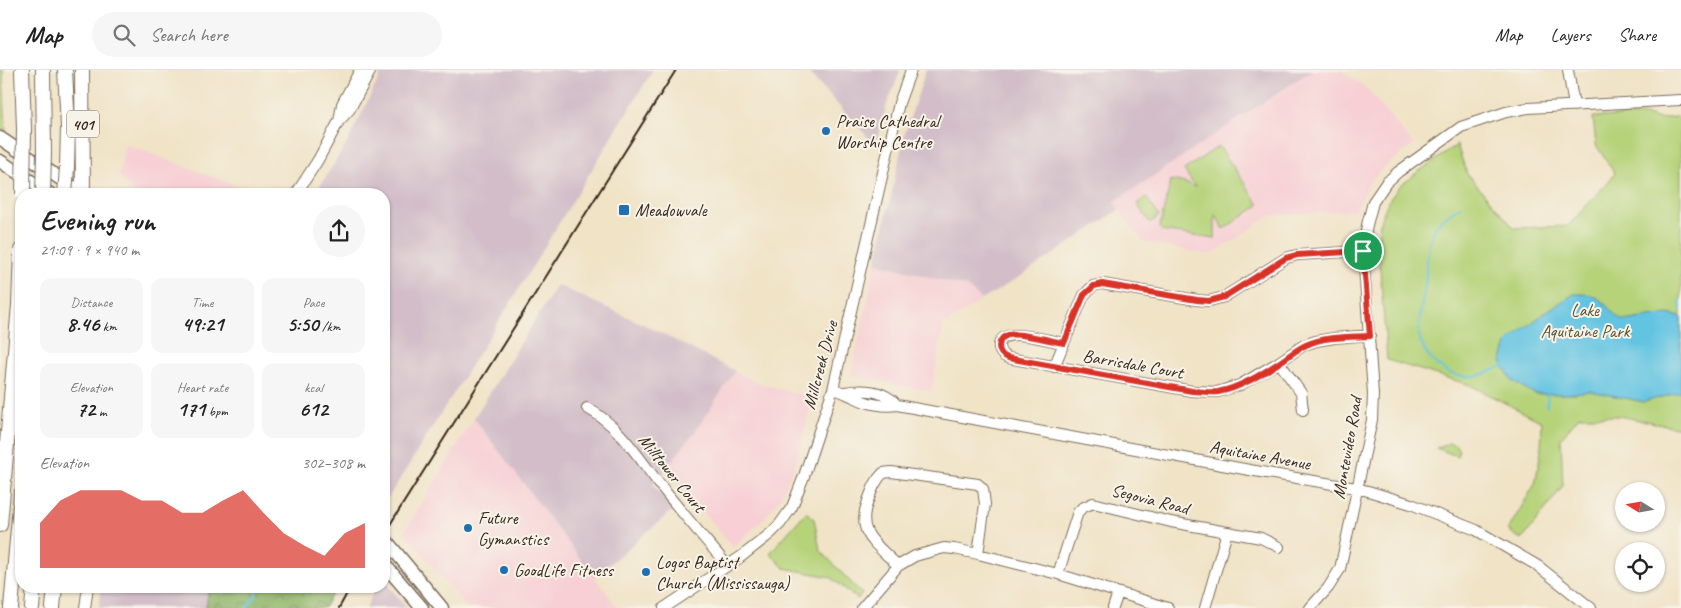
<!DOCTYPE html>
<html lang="en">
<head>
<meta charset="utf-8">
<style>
  body { margin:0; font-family:Caveat,sans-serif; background:#f6f6f6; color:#222; height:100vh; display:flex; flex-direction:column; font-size:19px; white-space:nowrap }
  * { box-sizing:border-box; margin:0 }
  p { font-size:16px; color:#767676 }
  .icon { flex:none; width:28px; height:28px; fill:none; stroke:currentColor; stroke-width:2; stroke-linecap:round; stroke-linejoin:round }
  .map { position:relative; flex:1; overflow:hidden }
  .side { position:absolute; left:15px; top:118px; width:375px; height:405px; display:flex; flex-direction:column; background:#fff; border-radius:20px; box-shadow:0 1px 4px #0004 }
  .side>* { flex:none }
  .needle { width:32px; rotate:281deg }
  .fabs { position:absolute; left:1615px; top:412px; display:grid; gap:10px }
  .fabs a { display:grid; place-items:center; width:50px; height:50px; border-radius:50%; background:#fff; box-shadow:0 1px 4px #0004; font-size:25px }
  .pin { position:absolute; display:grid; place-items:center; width:42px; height:42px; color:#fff; margin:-21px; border:2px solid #fff; border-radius:50%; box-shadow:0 1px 5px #0007 }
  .round { display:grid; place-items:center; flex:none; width:52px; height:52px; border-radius:26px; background:#f6f6f6 }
  .overview { display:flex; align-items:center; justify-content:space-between; height:85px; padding:0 25px }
  h1 { font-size:28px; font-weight:700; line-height:38px }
  .stats { display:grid; grid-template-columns:repeat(3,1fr); gap:8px; height:85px; padding:5px 25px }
  .stats div { display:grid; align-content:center; border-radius:12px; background:#f6f6f6; text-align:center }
  .stats b { font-size:21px; font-weight:700 }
  .stats small { font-size:14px; font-weight:400 }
  .stats p { font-size:14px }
  .chart { height:140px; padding:10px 25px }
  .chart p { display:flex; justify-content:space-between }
  .chart svg { width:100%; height:90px; margin-top:5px; fill:#d93025; opacity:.7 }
  header { display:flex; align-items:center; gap:30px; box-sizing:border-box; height:70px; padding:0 25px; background:#fff; border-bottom:1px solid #e0e0e0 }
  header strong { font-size:24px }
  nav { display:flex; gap:28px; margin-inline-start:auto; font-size:18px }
  .search { width:350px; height:45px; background:#f6f6f6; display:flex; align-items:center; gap:12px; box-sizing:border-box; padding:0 18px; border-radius:28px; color:#767676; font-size:19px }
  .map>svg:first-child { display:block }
</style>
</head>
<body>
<header>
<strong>Map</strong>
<div class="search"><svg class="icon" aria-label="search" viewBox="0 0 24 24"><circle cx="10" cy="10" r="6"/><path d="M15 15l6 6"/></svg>Search here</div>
<nav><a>Map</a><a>Layers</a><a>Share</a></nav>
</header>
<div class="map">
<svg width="1681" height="538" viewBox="0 0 1681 538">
  <defs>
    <pattern id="forest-crowns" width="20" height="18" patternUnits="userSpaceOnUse" patternTransform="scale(1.25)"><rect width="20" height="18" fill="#90b56a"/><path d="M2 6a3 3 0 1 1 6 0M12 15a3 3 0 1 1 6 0" fill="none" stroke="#779357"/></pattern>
  </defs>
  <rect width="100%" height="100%" fill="#f7f3e8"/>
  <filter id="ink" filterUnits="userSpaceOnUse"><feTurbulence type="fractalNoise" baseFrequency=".02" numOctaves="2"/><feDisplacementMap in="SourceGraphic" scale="10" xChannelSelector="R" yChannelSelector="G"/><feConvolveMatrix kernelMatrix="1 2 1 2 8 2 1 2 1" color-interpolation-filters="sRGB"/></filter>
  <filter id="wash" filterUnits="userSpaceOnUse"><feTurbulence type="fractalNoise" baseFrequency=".0096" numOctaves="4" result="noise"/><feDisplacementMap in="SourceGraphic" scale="20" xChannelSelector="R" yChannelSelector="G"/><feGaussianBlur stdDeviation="1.12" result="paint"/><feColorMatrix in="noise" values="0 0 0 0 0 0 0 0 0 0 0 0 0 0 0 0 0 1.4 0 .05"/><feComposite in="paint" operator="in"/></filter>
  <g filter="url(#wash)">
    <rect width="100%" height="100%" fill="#f0e3c6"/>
    <path fill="#f7cfd4" d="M1312 0H1340L1367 19 1414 75 1384 97 1370 112 1356 140 1270 146 1211 185 1143 172 1113 132Z
      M125 74 259 124H135L119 106Z
      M876 193 967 217 982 230 944 255 931 322 851 305Z
      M735 301 755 312 810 327V340L794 398 781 426 768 444 733 478 704 443 665 400 694 363Z
      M474 348 594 507 618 538H467L404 462Z"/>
    <path fill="#d2bdc8" d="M383 0H653L507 238 388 428 384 424V124H315L347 73Z
      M806 0H901L887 34 875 75Z
      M926 0H1312L1114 132 1119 140 1024 204 982 230 967 217 876 193 905 63Z
      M557 215 645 255 735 301 694 363 653 415 673 440 594 507 474 348Z
      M384 510 407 538H366L376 516H384Z
      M101 516H209L206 538H99Z"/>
    <path fill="url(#forest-crowns)" stroke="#667044" d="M209 516H337L324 538H206Z"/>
    <path fill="#b6d37a" stroke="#787e4c" d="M0 0H3L6 63 0 59Z
      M1647 45 1660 49 1681 46V358L1619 346H1579L1561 368 1563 416 1522 470 1508 460 1535 414 1541 381 1542 352 1470 315 1387 290 1378 174 1380 151 1388 132 1399 117 1415 104 1457 75 1467 104 1514 158 1568 156 1615 104 1596 75 1593 47Z
      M1219 76 1259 135 1224 159 1215 145V169L1162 161 1160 156 1171 110 1189 114 1196 118 1184 100Z
      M1146 127 1159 146 1150 153 1137 134Z
      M1449 373 1456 375 1459 381 1457 386 1436 378Z
      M806 442 814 449 820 480 862 524 858 529 830 507 784 498 770 483Z"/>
    <path fill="#64c4e2" stroke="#507780" d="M1574 224C1605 223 1602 236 1623 251L1668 244 1681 247V322L1644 332 1590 321 1568 324H1535L1512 311 1501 292 1508 271 1550 239Z"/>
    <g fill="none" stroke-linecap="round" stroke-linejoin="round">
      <path stroke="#64c4e2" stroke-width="2" d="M1461 136C1452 141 1443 147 1437 155 1426 172 1427 196 1425 215 1423 230 1419 245 1419 261 1421 288 1448 311 1475 306 1485 305 1495 299 1504 296
        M1680 230 1681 240
        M1547 337 1548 321
        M246 538 256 526 257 516"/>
    </g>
  </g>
  <g filter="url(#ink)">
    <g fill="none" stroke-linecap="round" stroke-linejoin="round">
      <defs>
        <path id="minor" d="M1568 0 1574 36
          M339 51 342 34 360 0
          M296 124 318 90 339 51 350 39 371 0
          M1064 273C1051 271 1020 262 1008 266 996 269 996 283 1008 288L1192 321 1217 322 1240 315 1279 292 1304 275 1316 271 1334 268 1370 265
          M1279 292 1301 323 1303 340
          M1054 297 1084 225 1093 216 1102 214 1197 230 1209 231 1224 227 1286 188 1297 185 1363 181
          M833 319C842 321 848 325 856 328 867 334 885 337 897 335L1255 401 1356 418 1368 421 1411 434 1476 460 1538 496 1591 538
          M845 322C863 319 884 320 897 335
          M587 338C619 355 638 387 660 415 682 443 705 469 727 495
          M898 496C877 474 855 464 868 431 872 420 875 411 883 403L891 402 978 414 983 419 985 434 978 484
          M1058 504 1078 442 1082 438 1093 433 1171 452 1261 468 1279 477
          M85 538 88 516
          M664 538 742 486 770 464 780 454 792 437 804 406 833 319 899 33 911 0
          M862 538 898 496 915 486 944 478 954 479 978 484 1058 504 1168 538
          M1113 538 1118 523
          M1205 538 1227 462
          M1310 538 1328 518 1340 499 1372 350 1373 324 1363 181 1367 155 1373 132 1386 113 1398 102 1461 57 1506 42 1528 38 1681 30"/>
        <path id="major" d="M0 68 83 124
          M0 91 50 124
          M384 468 442 538
          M384 494 422 538"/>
        <path id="highway" d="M22 0 24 59
          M43 0 44 82
          M65 0 68 57 67 97
          M82 0 83 124
          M0 455 19 235 21 180
          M11 538 21 424
          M32 538 34 516
          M53 538 55 516"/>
      </defs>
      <use href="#minor" stroke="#7a6b59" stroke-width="12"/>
      <use href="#major" stroke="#7a6b59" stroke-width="15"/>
      <use href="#highway" stroke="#7a6b59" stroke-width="16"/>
      <use href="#minor" stroke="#fff" stroke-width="10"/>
      <use href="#major" stroke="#fff" stroke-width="12"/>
      <use href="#highway" stroke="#fff" stroke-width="14"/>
      <path stroke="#3b2a1e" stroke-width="2" d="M384 464 676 0
        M339 538 351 516"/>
      <defs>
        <path id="highway-bridge" d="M23 124 24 59
          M43 124 44 82
          M65 124 67 97"/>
      </defs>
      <use href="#highway-bridge" stroke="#7a6b59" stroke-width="16" stroke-linecap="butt"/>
      <use href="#highway-bridge" stroke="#fff" stroke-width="14"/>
    </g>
  </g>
  <g fill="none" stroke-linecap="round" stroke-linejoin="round" filter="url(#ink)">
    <defs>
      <path id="route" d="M1363 181 1370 266C1349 267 1325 266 1306 275 1297 279 1289 286 1280 292 1262 304 1240 318 1218 322 1210 323 1200 321 1192 321L1008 288C996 284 996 269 1008 265 1020 262 1051 271 1064 273L1084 225 1094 216 1102 214 1197 230 1209 231 1224 227 1286 188 1297 185Z"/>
    </defs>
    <use href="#route" stroke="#fff" stroke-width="10"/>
    <use href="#route" stroke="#d93025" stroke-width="6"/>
  </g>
  <g fill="#1f6fb2" stroke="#f7f3e8" stroke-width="2">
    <circle cx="826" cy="61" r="5"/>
    <rect x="618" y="134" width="12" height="12" rx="2.5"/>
    <circle cx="468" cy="458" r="5"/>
    <circle cx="504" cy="500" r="5"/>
    <circle cx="646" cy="502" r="5"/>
  </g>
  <g text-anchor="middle" stroke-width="4" stroke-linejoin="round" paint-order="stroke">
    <rect fill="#f7f3e8" stroke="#73665b" stroke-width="1" x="67" y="40.5" width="32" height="27" rx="4"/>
    <g font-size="16" font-weight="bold" fill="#3b2a1e">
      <text x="83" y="60">401</text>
    </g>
    <g font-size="18" fill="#3b2a1e" stroke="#f7f3e8" text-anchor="start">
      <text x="836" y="57">Praise Cathedral<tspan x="836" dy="21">Worship Centre</tspan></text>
      <text x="635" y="146">Meadowvale</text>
      <text x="478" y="454">Future<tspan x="478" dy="21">Gymanstics</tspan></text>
      <text x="656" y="498">Logos Baptist<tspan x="656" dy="21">Church (Mississauga)</tspan></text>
      <text x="514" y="506">GoodLife Fitness</text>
    </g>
    <g font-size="18" fill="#5a5435" stroke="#f7f3e8">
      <text x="1585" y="246">Lake<tspan x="1585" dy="21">Aquitaine Park</tspan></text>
    </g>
    <g font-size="18" fill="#3b2a1e" stroke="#f7f3e8">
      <text transform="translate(1133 294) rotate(10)" y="6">Barrisdale Court</text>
      <text transform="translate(820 295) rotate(-75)" y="6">Millcreek Drive</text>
      <text transform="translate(1347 378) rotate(-80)" y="6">Montevideo Road</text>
      <text transform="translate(1260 385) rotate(10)" y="6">Aquitaine Avenue</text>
      <text transform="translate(672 403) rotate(51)" y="6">Milltower Court</text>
      <text transform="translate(1150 429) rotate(14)" y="6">Segovia Road</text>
    </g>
  </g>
</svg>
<div class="fabs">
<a><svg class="needle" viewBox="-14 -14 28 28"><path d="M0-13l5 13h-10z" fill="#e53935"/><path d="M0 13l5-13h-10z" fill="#767676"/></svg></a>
<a><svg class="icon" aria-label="locate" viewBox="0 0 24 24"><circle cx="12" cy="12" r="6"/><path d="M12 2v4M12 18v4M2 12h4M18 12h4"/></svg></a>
</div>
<div class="pin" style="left:1363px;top:181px;background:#1e9e55"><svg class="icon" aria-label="arrive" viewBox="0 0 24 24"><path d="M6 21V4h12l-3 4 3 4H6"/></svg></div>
<section class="side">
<div class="overview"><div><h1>Evening run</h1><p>21:09 · 9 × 940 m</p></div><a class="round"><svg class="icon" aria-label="share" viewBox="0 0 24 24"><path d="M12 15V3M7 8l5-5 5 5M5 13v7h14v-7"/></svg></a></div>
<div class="stats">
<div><p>Distance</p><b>8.46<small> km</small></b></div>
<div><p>Time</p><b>49:21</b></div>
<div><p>Pace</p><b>5:50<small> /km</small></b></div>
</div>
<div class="stats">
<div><p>Elevation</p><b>72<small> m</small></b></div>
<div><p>Heart rate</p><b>171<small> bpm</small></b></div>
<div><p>kcal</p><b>612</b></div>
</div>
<div class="chart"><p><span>Elevation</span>302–308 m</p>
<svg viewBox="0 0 160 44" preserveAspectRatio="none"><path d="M0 44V22L10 11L20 6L30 6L40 6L50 11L60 11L70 17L80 17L90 11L100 6L110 17L120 27L130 33L140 38L150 27L160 22V44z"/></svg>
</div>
</section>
</div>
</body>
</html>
